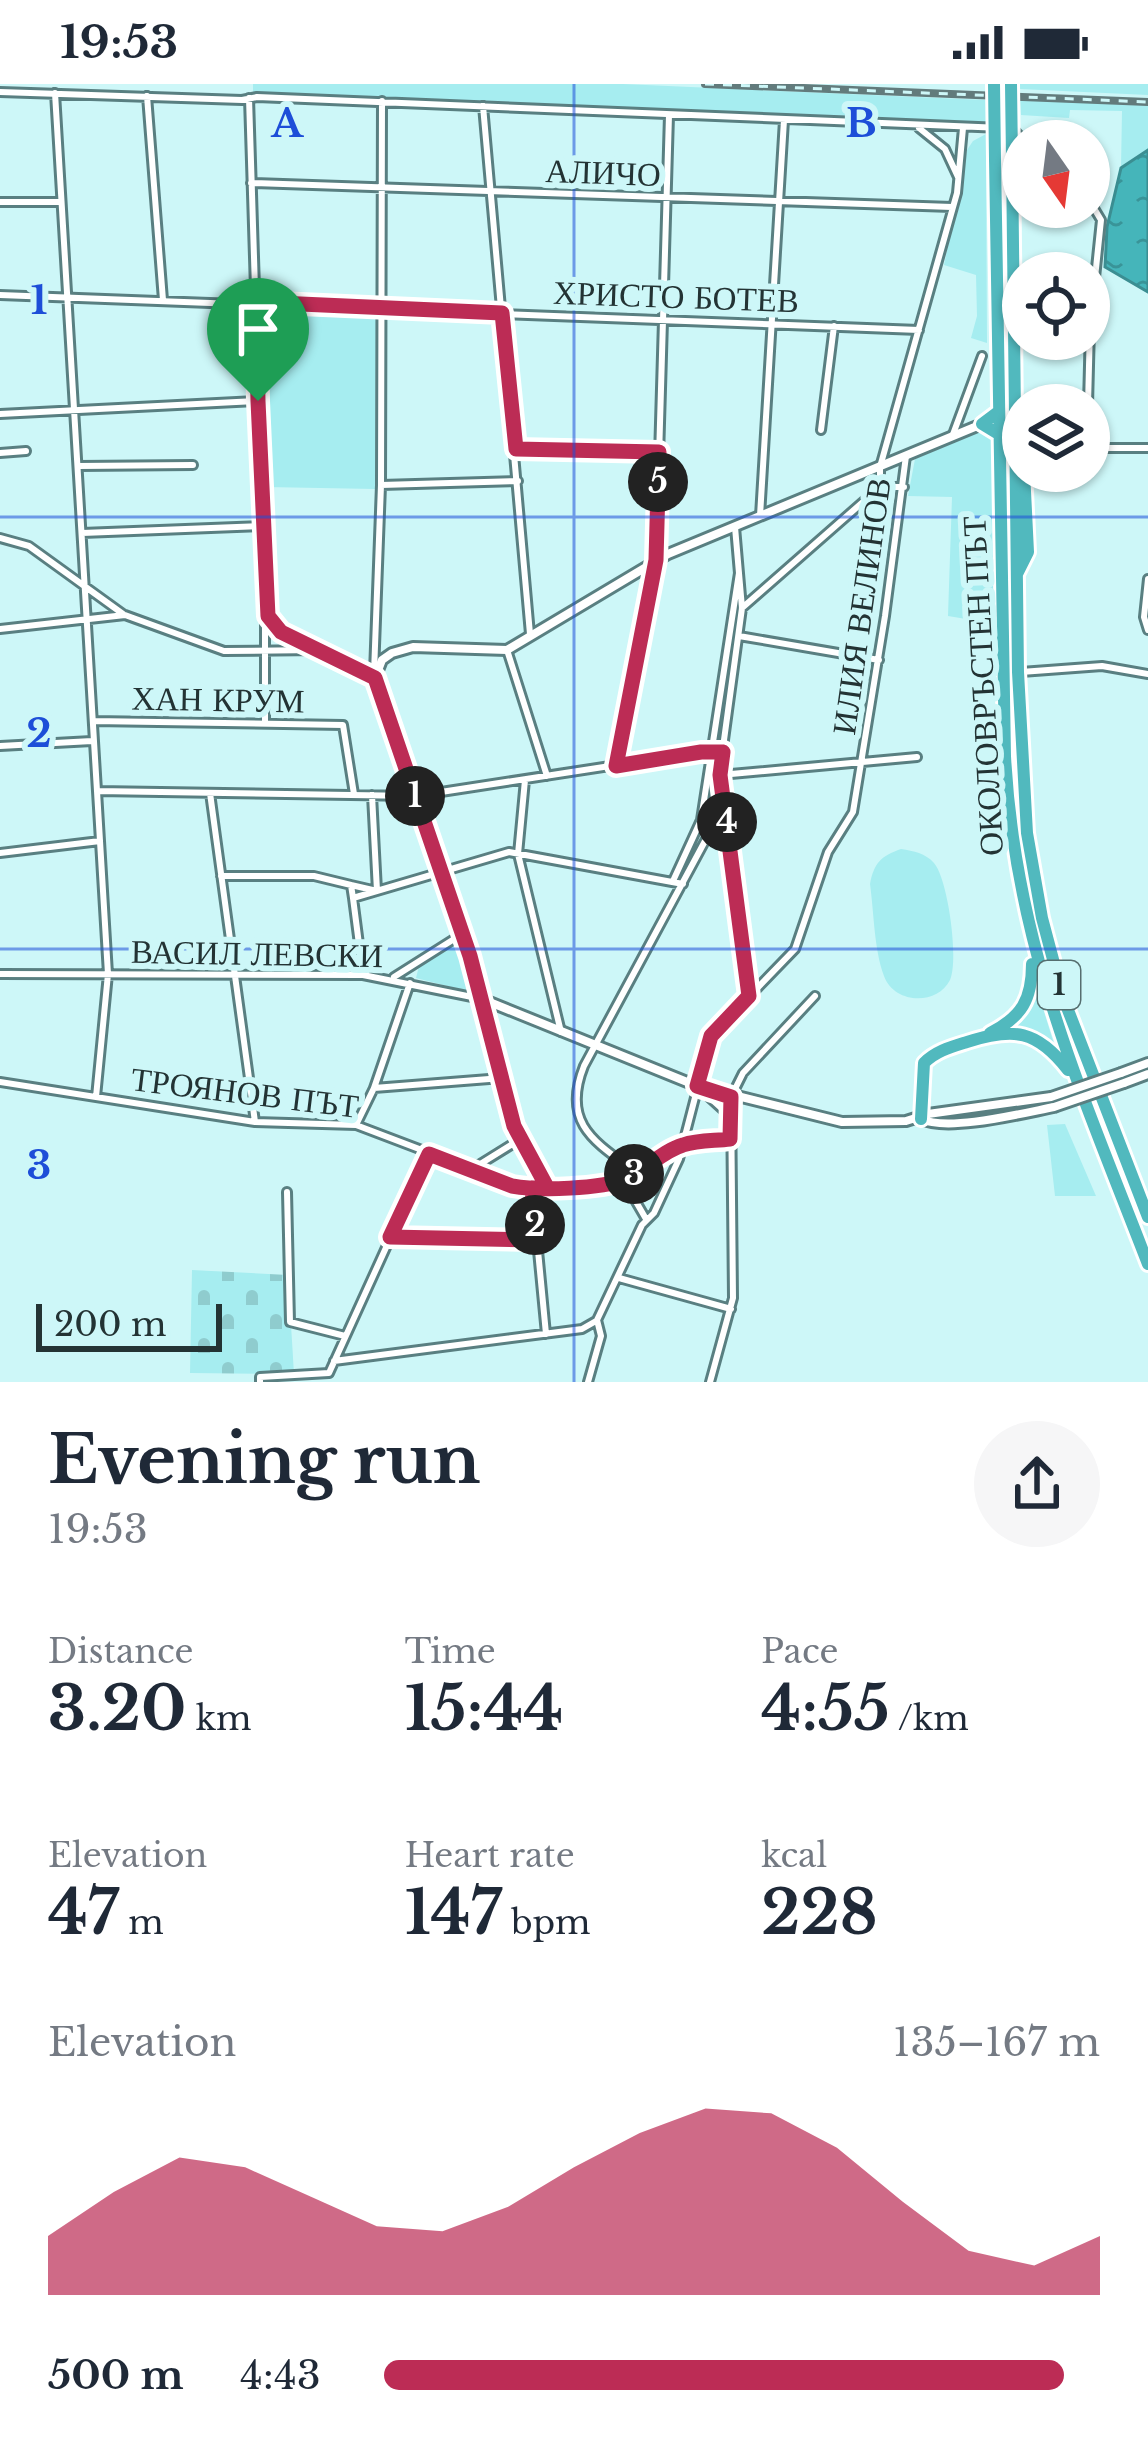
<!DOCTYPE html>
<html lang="en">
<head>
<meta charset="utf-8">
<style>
  body { margin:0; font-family:"Libre Baskerville",serif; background:#f6f6f7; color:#1f2937; height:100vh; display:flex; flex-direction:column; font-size:45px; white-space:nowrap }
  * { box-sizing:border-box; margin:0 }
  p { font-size:39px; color:#747a83 }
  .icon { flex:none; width:66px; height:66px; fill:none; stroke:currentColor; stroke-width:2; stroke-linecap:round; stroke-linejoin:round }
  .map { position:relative; height:1298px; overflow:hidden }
  .details { display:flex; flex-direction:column; background:#fff; flex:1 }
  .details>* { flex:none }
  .needle { width:78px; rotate:166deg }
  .fabs { position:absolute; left:1002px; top:36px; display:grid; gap:24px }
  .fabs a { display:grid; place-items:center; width:108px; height:108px; border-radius:50%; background:#fff; box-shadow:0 3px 9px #0004; font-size:60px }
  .scale { position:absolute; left:36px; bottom:30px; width:186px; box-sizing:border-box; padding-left:12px; border:6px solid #233334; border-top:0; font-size:33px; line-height:42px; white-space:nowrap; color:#233334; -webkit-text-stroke:9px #cdf7f8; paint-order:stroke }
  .pin { position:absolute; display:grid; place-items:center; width:102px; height:102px; color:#fff; margin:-123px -51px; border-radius:50% 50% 50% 0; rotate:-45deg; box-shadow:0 0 12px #0007 }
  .pin .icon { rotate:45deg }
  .km { position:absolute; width:60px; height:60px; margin:-30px; border-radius:50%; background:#222; color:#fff; font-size:33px; line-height:60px; text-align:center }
  .round { display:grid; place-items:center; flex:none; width:126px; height:126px; border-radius:63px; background:#f6f6f7 }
  .overview { display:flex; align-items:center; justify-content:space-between; height:204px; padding:0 48px }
  h1 { font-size:66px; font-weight:800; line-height:90px }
  .metrics { display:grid; grid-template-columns:repeat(3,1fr); gap:18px; height:204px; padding:12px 48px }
  .metrics div { display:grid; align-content:center }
  .metrics b { font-size:60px; font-weight:800 }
  .metrics small { font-size:33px; font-weight:400 }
  .metrics p { font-size:33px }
  .chart { height:336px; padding:24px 48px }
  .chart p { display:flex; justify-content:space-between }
  .chart svg { width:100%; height:216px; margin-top:12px; fill:#bc2c55; opacity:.7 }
  ul { padding:0 48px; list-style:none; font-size:39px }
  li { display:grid; grid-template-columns:192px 144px 1fr; align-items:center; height:90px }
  li i { height:30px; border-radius:15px; background:#bc2c55 }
  .status { display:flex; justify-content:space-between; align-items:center; height:84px; padding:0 60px; background:#fff; direction:ltr }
  .status svg { height:33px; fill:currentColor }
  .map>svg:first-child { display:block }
</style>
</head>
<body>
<div class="status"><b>19:53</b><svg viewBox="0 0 49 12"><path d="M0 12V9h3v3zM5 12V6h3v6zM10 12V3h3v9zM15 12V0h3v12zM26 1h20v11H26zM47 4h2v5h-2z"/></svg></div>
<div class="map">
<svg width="1148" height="1298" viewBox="0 0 1148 1298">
  <defs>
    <pattern id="cemetery-stones" width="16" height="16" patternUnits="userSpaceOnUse" patternTransform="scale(3)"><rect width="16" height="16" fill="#a6edf0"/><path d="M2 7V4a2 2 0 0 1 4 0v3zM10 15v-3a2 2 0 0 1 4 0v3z" fill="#8fccce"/></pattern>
    <pattern id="water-ripples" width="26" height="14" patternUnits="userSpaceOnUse" patternTransform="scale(3)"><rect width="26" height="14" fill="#45b5ba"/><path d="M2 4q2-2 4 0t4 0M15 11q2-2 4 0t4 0" fill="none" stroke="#399498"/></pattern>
  </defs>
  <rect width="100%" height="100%" fill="#cdf7f8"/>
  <path fill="#a6edf0" d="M253 0H623L986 16V40L253 8Z
    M1020 0H1148V11L1020 5Z
    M1020 16 1148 20V66L1121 84 1122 27 1070 26 1069 34 1021 31Z
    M986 50V75L987 259 971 254 977 232 976 191 944 181 967 66 973 57Z
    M261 223 376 226 375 405 265 403Z
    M983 346 989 347 992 361 996 623 984 538 948 532 952 413 908 412 915 375Z
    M901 765C914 767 925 769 934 779 948 795 959 876 950 896 937 922 894 920 884 892 874 865 874 829 870 800 874 779 881 772 901 765Z
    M457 858 474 909 416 894 419 882Z
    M1038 908 1054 960H1053L1017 943Z
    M1065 1040 1096 1112H1055L1047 1041Z"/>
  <path fill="url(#cemetery-stones)" d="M192 1186 288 1191 294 1290 190 1289Z"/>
  <path fill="url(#water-ripples)" stroke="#3b8e92" stroke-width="3" d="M1148 66V208L1105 183 1107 143 1121 84Z"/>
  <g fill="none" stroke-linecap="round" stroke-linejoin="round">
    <defs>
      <path id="street" d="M0 8 242 16 257 13 1002 44 1016 48 1024 57
        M55 9 108 890 96 1013
        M147 12 163 216
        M249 14 265 523V639
        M483 22 530 550
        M919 44 945 65 958 93
        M251 99 952 123
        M0 118H60
        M0 211 919 246
        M1088 321 1090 242 1101 136 1089 116
        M0 330 258 317
        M821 346 834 242
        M952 353 982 272
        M1089 364H1148
        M516 365 659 368
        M0 369 26 367
        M78 382 193 381
        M381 401 518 397
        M880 403H904
        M760 432 784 36
        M82 449 262 442
        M0 454 29 462 123 530
        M1148 495 1144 533 1148 546
        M742 524 880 403V383L957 109 963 44
        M267 529 281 548 375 594
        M0 545 125 531 224 567 319 566
        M739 552 879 576
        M507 566 547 692
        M1021 588 1102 582 1148 590
        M374 589 381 401 382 17
        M93 637 343 641 354 710
        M0 662 92 657
        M616 682 656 476 669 31
        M525 696 518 770 561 948
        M97 707 415 712 701 668 723 669
        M210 709 255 1038
        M0 769 100 757
        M221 792H314L351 801 353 814 509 768 683 800
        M673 797 701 736 739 489
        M351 801 377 807 372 711
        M353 814 363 891
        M0 890 363 891 482 915 514 1042 547 1103
        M394 893 462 850
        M749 912 720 691 917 673
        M0 998 255 1038 356 1041 522 1104 613 1099 637 1089 683 1061 730 1055
        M697 1002 730 1032
        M374 1004 502 994
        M356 1041 374 1004 410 899
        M469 1087 519 1056
        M637 1089C595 1058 561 1040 584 982L712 744 742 524 735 443
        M624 1097 646 1135
        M532 1104 546 1250
        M287 1108 290 1238 345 1252
        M390 1153 536 1156
        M619 1194 731 1225
        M334 1277 582 1245 596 1237
        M260 1298V1293L329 1289 429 1069
        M588 1298 601 1252 597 1236 642 1141 654 1129 679 1075 711 952 795 865 828 768 853 728 885 532 906 372
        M710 1298 733 1214 731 1013 743 989 815 912"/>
      <path id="secondary" d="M982 340 668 470 507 566 413 563 392 569 382 576 375 594 482 915 697 1002 842 1038 906 1037 928 1030 1051 1013
        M1121 989 1148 979
        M1124 999 1148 990
        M921 1035C948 1048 1023 1029 1054 1023"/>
      <path id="highway" d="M995 75 1005 672C1015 862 1081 1006 1148 1180
        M1012 75 1018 588 1027 749 1042 834 1063 913 1148 1133
        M998 328 982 340 1000 351
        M1017 490 1028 468 1024 387
        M990 949C1022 933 1032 915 1032 880
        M921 1035 924 979C936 967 951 963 967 958 1014 943 1037 946 1068 986"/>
    </defs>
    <use href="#street" stroke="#597f81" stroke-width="12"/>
    <use href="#secondary" stroke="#597f81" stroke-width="14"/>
    <use href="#highway" stroke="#fff" stroke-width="18"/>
    <use href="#street" stroke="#fff" stroke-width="6"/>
    <use href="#secondary" stroke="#fff" stroke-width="8"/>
    <use href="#highway" stroke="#51b9be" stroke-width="12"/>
    <defs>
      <path id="rail" d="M705 0 1148 18"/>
    </defs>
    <use href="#rail" stroke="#627b7c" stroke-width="8"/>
    <use href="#rail" stroke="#cdf7f8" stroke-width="3" stroke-dasharray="9" stroke-linecap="butt"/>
    <defs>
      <path id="secondary-bridge" d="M1051 1013 1121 989
        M1054 1023 1124 999"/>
      <path id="highway-bridge" d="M994 0 995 75
        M1011 0 1012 75"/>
    </defs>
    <use href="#secondary-bridge" stroke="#597f81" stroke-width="14" stroke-linecap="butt"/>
    <use href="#highway-bridge" stroke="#fff" stroke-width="18" stroke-linecap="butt"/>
    <use href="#secondary-bridge" stroke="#fff" stroke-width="8"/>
    <use href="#highway-bridge" stroke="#51b9be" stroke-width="12"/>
  </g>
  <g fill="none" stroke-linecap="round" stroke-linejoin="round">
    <defs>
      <path id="route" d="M258 317 268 532 281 548 375 594 470 872 514 1042 547 1103 532 1104 536 1156 390 1153 429 1070 512 1102C540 1107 600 1105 626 1095 646 1086 662 1067 683 1061 698 1056 715 1057 730 1055L731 1013 697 1002 711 952 749 912 720 691 723 668H701L616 682 656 476 659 368 516 365 502 229 256 218 258 317"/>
    </defs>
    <use href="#route" stroke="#fff" stroke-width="24"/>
    <use href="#route" stroke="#bc2c55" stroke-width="15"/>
  </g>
  <path fill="none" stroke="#1d4ed8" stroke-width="3" stroke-opacity="0.55" d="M574 0V1298M0 433H1148M0 865H1148"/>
  <g text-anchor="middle" stroke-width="12" stroke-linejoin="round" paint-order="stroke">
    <rect fill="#cdf7f8" stroke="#566e6f" stroke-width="3" x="1038" y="877" width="42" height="48" rx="9"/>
    <g font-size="30" font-weight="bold" fill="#233334">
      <text x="1059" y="911">1</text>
    </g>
    <g font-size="33" fill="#233334" stroke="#cdf7f8">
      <text transform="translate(603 88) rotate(2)" y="12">АЛИЧО</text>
      <text transform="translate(676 212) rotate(2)" y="12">ХРИСТО БОТЕВ</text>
      <text transform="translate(861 522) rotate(-82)" y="12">ИЛИЯ ВЕЛИНОВ</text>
      <text transform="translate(982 602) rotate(-93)" y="12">ОКОЛОВРЪСТЕН ПЪТ</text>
      <text transform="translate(218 615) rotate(1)" y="12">ХАН КРУМ</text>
      <text transform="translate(257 869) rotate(1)" y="12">ВАСИЛ ЛЕВСКИ</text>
      <text transform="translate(245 1008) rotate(7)" y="12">ТРОЯНОВ ПЪТ</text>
    </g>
  </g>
  <g font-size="39" text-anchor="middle" font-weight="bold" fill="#1d4ed8" stroke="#cdf7f8" stroke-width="12" stroke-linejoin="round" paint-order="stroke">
    <text x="287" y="53">A</text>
    <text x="861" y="53">B</text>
    <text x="39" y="230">1</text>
    <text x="39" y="663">2</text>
    <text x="39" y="1095">3</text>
  </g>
</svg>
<div class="fabs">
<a><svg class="needle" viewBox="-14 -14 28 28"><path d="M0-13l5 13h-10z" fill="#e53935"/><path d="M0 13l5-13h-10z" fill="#747a83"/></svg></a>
<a><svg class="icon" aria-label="locate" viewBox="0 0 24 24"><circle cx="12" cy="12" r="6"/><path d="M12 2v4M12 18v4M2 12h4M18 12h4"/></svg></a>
<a><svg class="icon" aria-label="layers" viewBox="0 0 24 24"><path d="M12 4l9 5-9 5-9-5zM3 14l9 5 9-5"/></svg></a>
</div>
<div class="scale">200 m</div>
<div class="pin" style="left:258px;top:317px;background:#1e9e55"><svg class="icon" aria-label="arrive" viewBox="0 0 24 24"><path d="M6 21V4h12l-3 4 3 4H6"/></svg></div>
<b class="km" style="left:415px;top:712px">1</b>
<b class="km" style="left:535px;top:1141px">2</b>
<b class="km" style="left:634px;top:1090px">3</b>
<b class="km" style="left:727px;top:738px">4</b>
<b class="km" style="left:658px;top:398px">5</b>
</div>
<section class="details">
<div class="overview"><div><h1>Evening run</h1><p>19:53</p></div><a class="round"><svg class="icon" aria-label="share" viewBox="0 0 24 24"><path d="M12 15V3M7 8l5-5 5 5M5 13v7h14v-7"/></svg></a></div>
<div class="metrics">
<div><p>Distance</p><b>3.20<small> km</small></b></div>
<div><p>Time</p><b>15:44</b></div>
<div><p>Pace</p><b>4:55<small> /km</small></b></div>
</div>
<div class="metrics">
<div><p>Elevation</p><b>47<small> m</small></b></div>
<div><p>Heart rate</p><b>147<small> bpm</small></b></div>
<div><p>kcal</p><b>228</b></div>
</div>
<div class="chart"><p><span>Elevation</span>135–167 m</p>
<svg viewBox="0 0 160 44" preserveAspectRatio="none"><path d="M0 44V32L10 23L20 16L30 18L40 24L50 30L60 31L70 26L80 18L90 11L100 6L110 7L120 14L130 25L140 35L150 38L160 32V44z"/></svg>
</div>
<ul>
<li><b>500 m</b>4:43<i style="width:95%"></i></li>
</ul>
</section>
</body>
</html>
